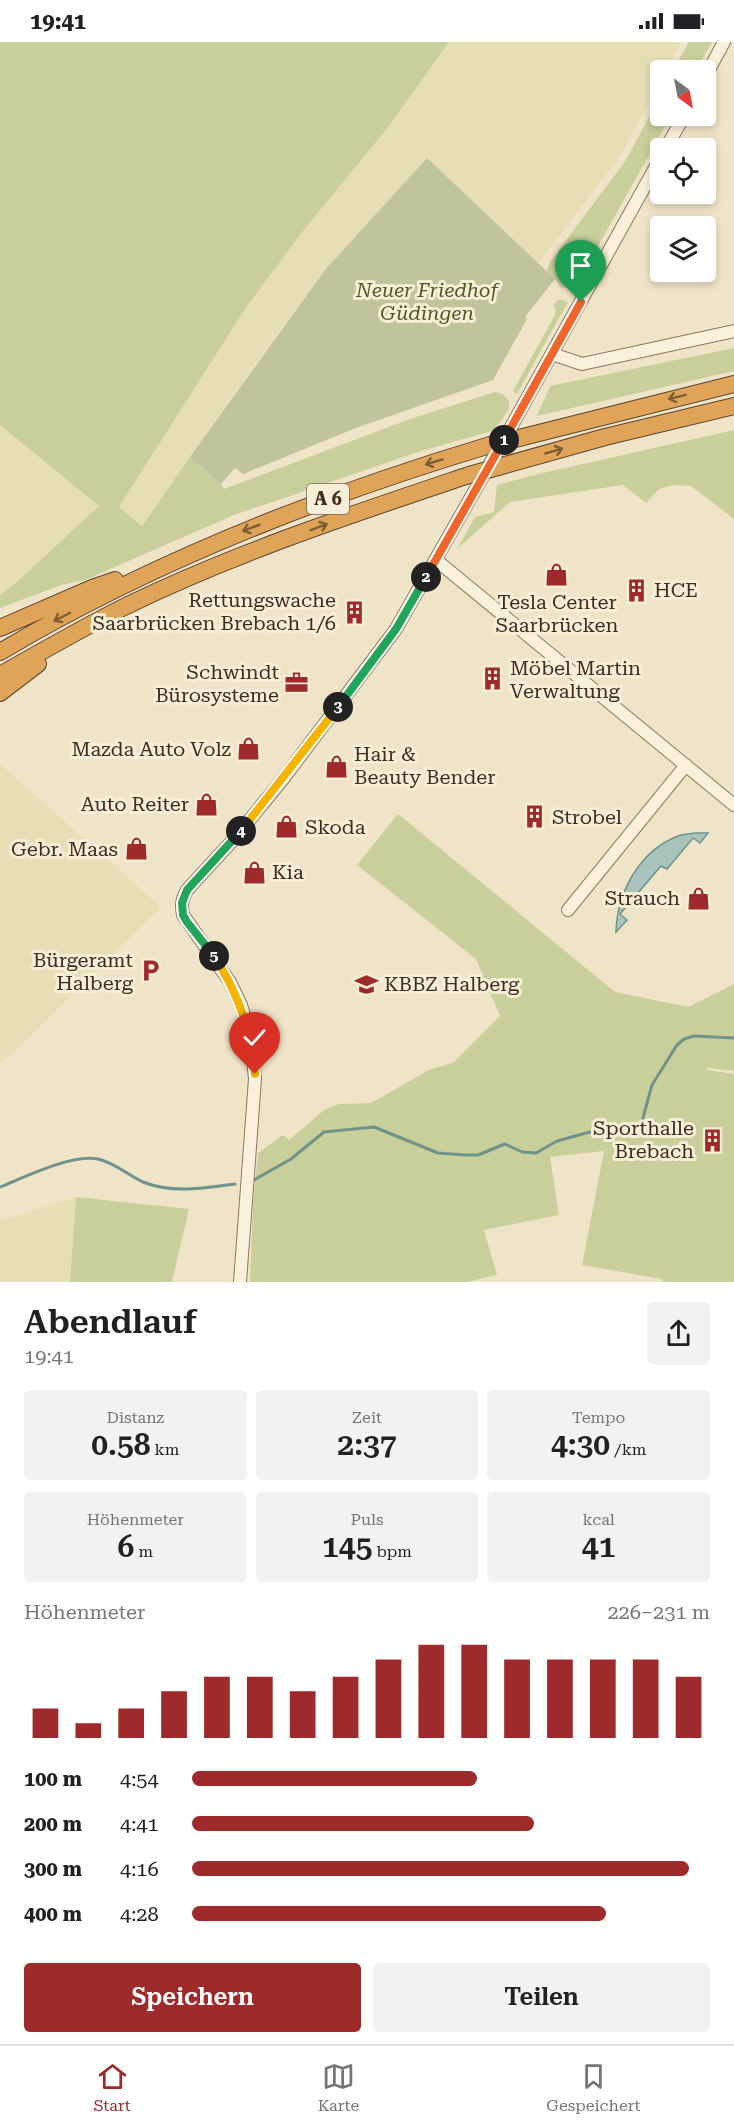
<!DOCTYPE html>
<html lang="de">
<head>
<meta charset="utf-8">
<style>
  body { margin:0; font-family:"Roboto Serif",serif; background:#f2f2f2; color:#202124; height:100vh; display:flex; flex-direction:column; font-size:22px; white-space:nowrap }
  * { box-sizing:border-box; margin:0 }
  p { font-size:20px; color:#757577 }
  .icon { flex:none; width:33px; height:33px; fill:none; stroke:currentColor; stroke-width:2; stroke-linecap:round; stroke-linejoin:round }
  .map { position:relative; height:1240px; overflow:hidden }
  .details { display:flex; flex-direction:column; background:#fff; flex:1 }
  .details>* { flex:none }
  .needle { width:39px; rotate:148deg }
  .fabs { position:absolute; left:650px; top:18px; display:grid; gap:12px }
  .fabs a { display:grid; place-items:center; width:66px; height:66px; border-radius:6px; background:#fff; box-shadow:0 3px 9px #0003; font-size:30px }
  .pin { position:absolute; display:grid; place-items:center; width:51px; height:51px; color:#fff; margin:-62px -26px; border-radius:50% 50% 50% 0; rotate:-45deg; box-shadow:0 0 6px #0007 }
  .pin .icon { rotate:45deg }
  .km { position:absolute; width:30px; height:30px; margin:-15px; border-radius:50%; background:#222; color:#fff; font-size:16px; line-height:30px; text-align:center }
  .round { display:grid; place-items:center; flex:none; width:63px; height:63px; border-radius:6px; background:#f2f2f2 }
  .overview { display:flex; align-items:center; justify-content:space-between; height:102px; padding:0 24px }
  h1 { font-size:33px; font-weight:600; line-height:45px }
  .stats { display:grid; grid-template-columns:repeat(3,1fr); gap:9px; height:102px; padding:6px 24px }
  .stats div { display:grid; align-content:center; border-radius:6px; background:#f2f2f2; text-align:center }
  .stats b { font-size:30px; font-weight:600 }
  .stats small { font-size:16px; font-weight:400 }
  .stats p { font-size:16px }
  .chart { height:168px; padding:12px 24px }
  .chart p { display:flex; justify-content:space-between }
  .chart svg { width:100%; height:108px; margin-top:6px; stroke:#9e2a2b; stroke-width:6 }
  .button { display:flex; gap:12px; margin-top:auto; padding:12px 24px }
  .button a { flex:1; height:69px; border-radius:6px; background:#9e2a2b; color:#fff; font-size:24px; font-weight:600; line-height:69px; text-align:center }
  .button a+a { background:#f2f2f2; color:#202124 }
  ul { padding:0 24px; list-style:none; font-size:20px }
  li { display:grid; grid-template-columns:96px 72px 1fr; align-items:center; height:45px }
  li i { height:15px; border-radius:8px; background:#9e2a2b }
  .status { display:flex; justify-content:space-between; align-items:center; height:42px; padding:0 30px; background:#fff; direction:ltr }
  .status svg { height:16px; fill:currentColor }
  .menu { display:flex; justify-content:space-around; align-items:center; height:84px; border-top:2px solid #e0e0e0; background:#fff; font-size:16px; color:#757577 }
  .menu a { display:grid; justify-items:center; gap:3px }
  .menu .current { color:#9e2a2b }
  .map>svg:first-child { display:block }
</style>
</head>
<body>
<div class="status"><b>19:41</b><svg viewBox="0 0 49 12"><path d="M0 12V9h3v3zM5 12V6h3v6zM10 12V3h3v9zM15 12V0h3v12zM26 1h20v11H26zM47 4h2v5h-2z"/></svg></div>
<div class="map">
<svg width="734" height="1240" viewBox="0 0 734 1240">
  <rect width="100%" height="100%" fill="#f0e4c8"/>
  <path fill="#e6deb5" d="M449 0H681L666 28H660V41L620 114 539 221 427 117 325 228 256 321 142 484 119 465 247 264 303 189 390 83Z
    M0 383 99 464 19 538 0 553Z
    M0 722 161 865 15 1009 0 1021Z
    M76 1155 70 1240H0V1179Z"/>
  <path fill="#c9cf9b" d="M0 0H449L390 83 303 189 247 264 119 465 142 484 190 415 221 442 224 447 410 377 495 350 503 352 509 359V366L503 376 492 389 421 409 234 473 85 538 61 543 0 566V553L19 538 99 464 0 383Z
    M689 0H712L696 28H673Z
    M660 54V74H671L574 247 560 245 555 237 546 229 552 217 626 118Z
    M559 257 568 260 517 352 513 349 556 271 554 262Z
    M734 306V329L537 374 550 344Z
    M734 388V477L691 444 673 443 659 447 646 461 623 443 510 460 457 507 475 475 494 470 497 443 534 433Z
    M398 772 615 950 688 965 734 942V1029L707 1026V1028L734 1032V1240H663L662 1237 582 1223 604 1109 550 1115 559 1173 484 1188 497 1233 467 1240H250L253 1162 258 1111 283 1093 289 1098 324 1068 339 1062 371 1061 431 1027 453 1021 500 974 476 917 357 823Z
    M76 1155 189 1167 172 1240H70Z"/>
  <path fill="#bfc49a" d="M427 116 555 237 525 275 527 277 493 338 356 386 243 432 235 426 221 442 190 415 325 228Z"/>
  <path fill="#a9c4bc" stroke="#6f938a" stroke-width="1.5" d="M696 791H708L700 801 693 796 667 827 661 824 620 872 627 878 616 890C617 851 639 809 678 794 683 792 690 792 696 791Z"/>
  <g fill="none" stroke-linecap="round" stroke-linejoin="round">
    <path stroke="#6f938a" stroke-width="3" d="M254 1138 291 1117 324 1090 374 1085 438 1111 466 1113H478L505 1102 522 1110 536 1111 557 1099 590 1090 624 1092 634 1089 641 1083 652 1043 677 1003 684 997 694 994 734 996
      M0 1145C25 1135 71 1112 98 1117 115 1121 128 1133 143 1140 173 1152 205 1146 235 1142"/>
    <defs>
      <path id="minor" d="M705 35 724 0
        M666 106 684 74
        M552 312 582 322 734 289
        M436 518 734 763
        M568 868 686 723
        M240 1240 255 1037 251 996 241 963 230 940 183 873C181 863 182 857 187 848L233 798 283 737 396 587 511 385 660 117"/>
      <path id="highway" d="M519 396 734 342
        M498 425 605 395 734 364
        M0 586 92 546 115 538
        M0 610C153 519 320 454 490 403
        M0 633C41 610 82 586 124 565 234 511 353 472 469 433
        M0 651 38 622"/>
    </defs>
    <use href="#minor" stroke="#8d765c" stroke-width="14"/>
    <use href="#highway" stroke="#5b4430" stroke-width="18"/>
    <use href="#minor" stroke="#faf1dc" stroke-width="12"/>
    <use href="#highway" stroke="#e0a458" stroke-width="16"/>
    <defs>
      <path id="highway-bridge" d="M490 403 519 396
        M469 433 498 425"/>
    </defs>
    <use href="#highway-bridge" stroke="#5b4430" stroke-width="18" stroke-linecap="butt"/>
    <use href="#highway-bridge" stroke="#e0a458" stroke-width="16"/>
  </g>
  <defs><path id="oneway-shaft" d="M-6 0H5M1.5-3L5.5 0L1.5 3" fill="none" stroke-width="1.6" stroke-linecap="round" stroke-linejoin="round" transform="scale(1.5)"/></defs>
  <g stroke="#7e5d36">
    <use href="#oneway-shaft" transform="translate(677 355) rotate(166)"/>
    <use href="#oneway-shaft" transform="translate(554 409) rotate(-16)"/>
    <use href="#oneway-shaft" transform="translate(434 420) rotate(163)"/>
    <use href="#oneway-shaft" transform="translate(319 485) rotate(-21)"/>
    <use href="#oneway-shaft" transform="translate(251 486) rotate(159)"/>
    <use href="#oneway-shaft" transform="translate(62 575) rotate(152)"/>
  </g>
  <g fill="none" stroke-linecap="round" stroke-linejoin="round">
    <defs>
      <path id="split-1" d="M504 398 581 260"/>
      <path id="split-2" d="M426 535 504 398"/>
      <path id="split-3" d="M338 665 396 587 426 535"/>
      <path id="split-4" d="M241 789 338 665"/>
      <path id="split-5" d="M214 914 187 880 183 873 182 861 187 848 241 789"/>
      <path id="split-6" d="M214 914C238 951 252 988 255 1032"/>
    </defs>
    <use href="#split-1" stroke="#fff" stroke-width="12"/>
    <use href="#split-2" stroke="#fff" stroke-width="12"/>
    <use href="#split-3" stroke="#fff" stroke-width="12"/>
    <use href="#split-4" stroke="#fff" stroke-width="12"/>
    <use href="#split-5" stroke="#fff" stroke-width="12"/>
    <use href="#split-6" stroke="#fff" stroke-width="12"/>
    <use href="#split-1" stroke="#f0652b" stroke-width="8"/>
    <use href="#split-2" stroke="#f0652b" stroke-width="8"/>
    <use href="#split-3" stroke="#22a559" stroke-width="8"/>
    <use href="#split-4" stroke="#f5b400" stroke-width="8"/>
    <use href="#split-5" stroke="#22a559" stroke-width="8"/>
    <use href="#split-6" stroke="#f5b400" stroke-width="8"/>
  </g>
  <defs>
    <symbol id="shop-bare" viewBox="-9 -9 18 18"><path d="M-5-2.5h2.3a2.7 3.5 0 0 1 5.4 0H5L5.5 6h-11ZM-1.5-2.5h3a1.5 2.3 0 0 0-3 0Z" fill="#9e2a2b" stroke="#f7eed8" stroke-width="2.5" paint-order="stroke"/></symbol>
    <symbol id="building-bare" viewBox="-9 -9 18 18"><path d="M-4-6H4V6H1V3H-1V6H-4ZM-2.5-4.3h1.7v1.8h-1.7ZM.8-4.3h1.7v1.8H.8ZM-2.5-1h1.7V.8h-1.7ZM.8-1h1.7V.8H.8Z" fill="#9e2a2b" stroke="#f7eed8" stroke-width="2.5" paint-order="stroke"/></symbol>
    <symbol id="office-bare" viewBox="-9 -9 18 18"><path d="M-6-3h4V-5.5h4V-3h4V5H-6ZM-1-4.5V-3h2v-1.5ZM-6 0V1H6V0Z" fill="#9e2a2b" stroke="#f7eed8" stroke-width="2.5" paint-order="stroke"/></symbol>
    <symbol id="parking-bare" viewBox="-9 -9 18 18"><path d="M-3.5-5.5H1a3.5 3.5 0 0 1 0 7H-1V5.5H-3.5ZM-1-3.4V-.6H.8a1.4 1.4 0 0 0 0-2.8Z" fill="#9e2a2b" stroke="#f7eed8" stroke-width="2.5" paint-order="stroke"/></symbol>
    <symbol id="school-bare" viewBox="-9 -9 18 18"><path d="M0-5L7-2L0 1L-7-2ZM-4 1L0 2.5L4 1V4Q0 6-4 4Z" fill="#9e2a2b" stroke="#f7eed8" stroke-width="2.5" paint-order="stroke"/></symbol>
  </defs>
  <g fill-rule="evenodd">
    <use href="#shop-bare" x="540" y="516" width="33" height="33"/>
    <use href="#building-bare" x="620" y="532" width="33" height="33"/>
    <use href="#building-bare" x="338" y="554" width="33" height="33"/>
    <use href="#building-bare" x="476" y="620" width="33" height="33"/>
    <use href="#office-bare" x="280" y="624" width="33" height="33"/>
    <use href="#shop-bare" x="232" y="690" width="33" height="33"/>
    <use href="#shop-bare" x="320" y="708" width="33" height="33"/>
    <use href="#shop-bare" x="190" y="746" width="33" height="33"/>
    <use href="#building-bare" x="518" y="758" width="33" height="33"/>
    <use href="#shop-bare" x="270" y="768" width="33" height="33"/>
    <use href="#shop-bare" x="120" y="790" width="33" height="33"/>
    <use href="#shop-bare" x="238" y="814" width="33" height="33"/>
    <use href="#shop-bare" x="682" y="840" width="33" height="33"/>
    <use href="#parking-bare" x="134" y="912" width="33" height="33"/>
    <use href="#school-bare" x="350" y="926" width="33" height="33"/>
    <use href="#building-bare" x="696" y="1082" width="33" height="33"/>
  </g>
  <g text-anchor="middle" stroke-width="6" stroke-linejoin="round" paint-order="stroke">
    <rect fill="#f7eed8" stroke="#756857" stroke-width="1.5" x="307" y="442" width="42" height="30" rx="4.5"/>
    <g font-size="18" font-weight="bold" fill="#3d2e20">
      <text x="328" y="463">A 6</text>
    </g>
    <g font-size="20" font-style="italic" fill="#4d5a26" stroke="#f7eed8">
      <text x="427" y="255">Neuer Friedhof<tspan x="427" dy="23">Güdingen</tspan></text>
    </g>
    <g font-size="20" fill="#3d2e20" stroke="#f7eed8" text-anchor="end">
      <text x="654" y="555" text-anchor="start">HCE</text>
      <text x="336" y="565">Rettungswache<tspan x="336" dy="23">Saarbrücken Brebach 1/6</tspan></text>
      <text x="557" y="567" text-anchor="middle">Tesla Center<tspan x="557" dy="23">Saarbrücken</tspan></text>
      <text x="510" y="633" text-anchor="start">Möbel Martin<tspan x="510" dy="23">Verwaltung</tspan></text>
      <text x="279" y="637">Schwindt<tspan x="279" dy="23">Bürosysteme</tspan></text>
      <text x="231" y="714">Mazda Auto Volz</text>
      <text x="354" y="719" text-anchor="start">Hair &amp;<tspan x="354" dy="23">Beauty Bender</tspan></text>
      <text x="189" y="769">Auto Reiter</text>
      <text x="552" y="782" text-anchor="start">Strobel</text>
      <text x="305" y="792" text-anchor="start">Skoda</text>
      <text x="118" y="814">Gebr. Maas</text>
      <text x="272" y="837" text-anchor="start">Kia</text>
      <text x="680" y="863">Strauch</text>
      <text x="133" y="925">Bürgeramt<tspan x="133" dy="23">Halberg</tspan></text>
      <text x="384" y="949" text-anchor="start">KBBZ Halberg</text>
      <text x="694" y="1093">Sporthalle<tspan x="694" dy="23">Brebach</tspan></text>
    </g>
  </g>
</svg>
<div class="fabs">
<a><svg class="needle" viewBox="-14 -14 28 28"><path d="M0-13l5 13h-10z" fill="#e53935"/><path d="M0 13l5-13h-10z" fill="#757577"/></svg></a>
<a><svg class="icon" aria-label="locate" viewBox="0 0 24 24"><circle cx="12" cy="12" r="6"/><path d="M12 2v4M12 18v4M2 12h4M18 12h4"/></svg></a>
<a><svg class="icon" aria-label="layers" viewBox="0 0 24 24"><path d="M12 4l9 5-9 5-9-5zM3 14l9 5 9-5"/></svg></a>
</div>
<div class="pin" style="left:581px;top:260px;background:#1e9e55"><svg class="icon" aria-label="arrive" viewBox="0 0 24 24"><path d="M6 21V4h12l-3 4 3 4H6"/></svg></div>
<div class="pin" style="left:255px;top:1032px;background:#d93025"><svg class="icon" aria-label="check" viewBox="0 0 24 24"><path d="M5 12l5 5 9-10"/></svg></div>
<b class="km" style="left:504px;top:398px">1</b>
<b class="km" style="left:426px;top:535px">2</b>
<b class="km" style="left:338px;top:665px">3</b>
<b class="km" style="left:241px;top:789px">4</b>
<b class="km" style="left:214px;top:914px">5</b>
</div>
<section class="details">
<div class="overview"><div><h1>Abendlauf</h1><p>19:41</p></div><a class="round"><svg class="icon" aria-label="share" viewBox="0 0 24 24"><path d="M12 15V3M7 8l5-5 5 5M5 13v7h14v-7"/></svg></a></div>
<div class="stats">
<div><p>Distanz</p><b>0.58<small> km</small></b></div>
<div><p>Zeit</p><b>2:37</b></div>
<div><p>Tempo</p><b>4:30<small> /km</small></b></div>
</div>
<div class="stats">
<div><p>Höhenmeter</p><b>6<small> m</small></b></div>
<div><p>Puls</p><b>145<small> bpm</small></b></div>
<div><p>kcal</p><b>41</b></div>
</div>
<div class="chart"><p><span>Höhenmeter</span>226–231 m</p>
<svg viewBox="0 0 160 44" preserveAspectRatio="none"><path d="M5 44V32M15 44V38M25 44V32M35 44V25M45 44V19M55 44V19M65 44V25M75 44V19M85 44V12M95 44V6M105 44V6M115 44V12M125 44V12M135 44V12M145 44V12M155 44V19"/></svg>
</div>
<ul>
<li><b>100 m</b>4:54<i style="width:55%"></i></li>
<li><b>200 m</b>4:41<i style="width:66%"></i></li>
<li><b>300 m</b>4:16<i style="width:96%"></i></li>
<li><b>400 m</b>4:28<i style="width:80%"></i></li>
</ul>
<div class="button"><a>Speichern</a><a>Teilen</a></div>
</section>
<nav class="menu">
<a class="current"><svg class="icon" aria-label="home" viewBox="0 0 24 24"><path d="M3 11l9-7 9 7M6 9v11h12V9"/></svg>Start</a>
<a><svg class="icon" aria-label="map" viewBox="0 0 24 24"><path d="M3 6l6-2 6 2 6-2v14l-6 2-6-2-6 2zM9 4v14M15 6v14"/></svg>Karte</a>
<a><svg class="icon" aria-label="saved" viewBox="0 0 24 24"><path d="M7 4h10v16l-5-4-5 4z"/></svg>Gespeichert</a>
</nav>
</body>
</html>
